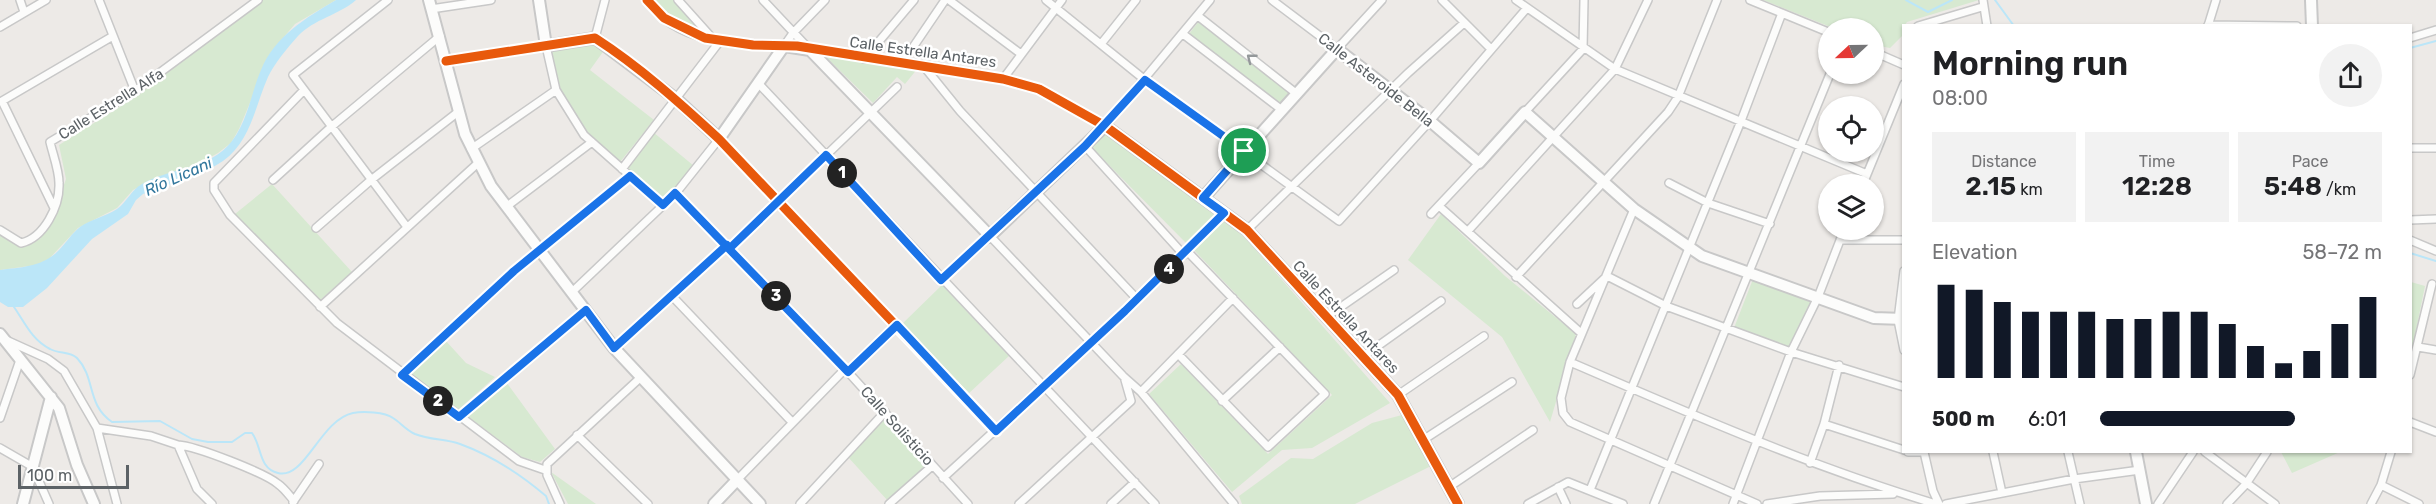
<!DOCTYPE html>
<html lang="en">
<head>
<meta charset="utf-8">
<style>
  body { margin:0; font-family:Rubik,sans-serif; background:#f2f2f2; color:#202124; height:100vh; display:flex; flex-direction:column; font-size:22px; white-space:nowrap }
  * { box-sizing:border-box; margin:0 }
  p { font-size:20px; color:#757577 }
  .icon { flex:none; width:33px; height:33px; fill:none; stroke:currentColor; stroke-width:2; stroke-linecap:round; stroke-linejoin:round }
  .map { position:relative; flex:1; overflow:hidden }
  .sheet { position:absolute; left:1902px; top:24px; width:510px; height:429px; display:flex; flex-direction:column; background:#fff; border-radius:0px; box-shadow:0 2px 4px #0004 }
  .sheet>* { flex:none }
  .needle { width:39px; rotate:248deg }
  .controls { position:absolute; left:1818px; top:18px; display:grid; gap:12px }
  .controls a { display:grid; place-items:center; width:66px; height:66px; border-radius:50%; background:#fff; box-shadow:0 2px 4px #0004; font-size:30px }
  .scale { position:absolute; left:18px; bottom:15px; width:111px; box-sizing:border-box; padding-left:6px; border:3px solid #5c6266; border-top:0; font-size:16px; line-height:21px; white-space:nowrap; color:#5c6266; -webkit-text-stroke:4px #fff; paint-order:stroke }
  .pin { position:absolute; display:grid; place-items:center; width:51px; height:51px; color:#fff; margin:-26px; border:3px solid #fff; border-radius:50%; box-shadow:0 2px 6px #0007 }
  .km { position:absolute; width:30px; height:30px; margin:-15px; border-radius:50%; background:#222; color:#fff; font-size:16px; line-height:30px; text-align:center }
  .round { display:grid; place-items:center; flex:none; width:63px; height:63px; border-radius:32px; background:#f2f2f2 }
  .headline { display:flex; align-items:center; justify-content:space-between; height:102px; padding:0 30px }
  h1 { font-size:33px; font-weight:600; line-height:45px }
  .metrics { display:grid; grid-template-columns:repeat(3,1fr); gap:9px; height:102px; padding:6px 30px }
  .metrics div { display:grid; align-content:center; border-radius:0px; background:#f2f2f2; text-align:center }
  .metrics b { font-size:26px; font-weight:600 }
  .metrics small { font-size:16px; font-weight:400 }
  .metrics p { font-size:16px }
  .chart { height:168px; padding:12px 30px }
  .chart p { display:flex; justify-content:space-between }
  .chart svg { width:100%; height:108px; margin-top:6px; stroke:#111827; stroke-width:6 }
  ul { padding:0 30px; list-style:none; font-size:20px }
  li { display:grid; grid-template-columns:96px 72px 1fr; align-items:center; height:45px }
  li i { height:15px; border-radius:8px; background:#111827 }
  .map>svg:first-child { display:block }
</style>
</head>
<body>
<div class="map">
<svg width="2436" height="504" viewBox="0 0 2436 504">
  <rect width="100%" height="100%" fill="#edeae7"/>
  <path fill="#d7e9d1" d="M261 0H336L295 24 283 38 270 55 239 129 231 143 218 153 187 170 156 178 133 190 117 208 78 228 47 261 37 265 0 270V232L20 246 40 239 53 216 66 179 59 145 140 94 204 41Z
    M652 0H674L703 34 662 13Z
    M1763 0H1979L1907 22 1904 26 1903 35 1890 48 1874 45V28H1833Z
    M1199 21 1292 94 1282 106 1189 34Z
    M596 42 605 49 590 70 654 120 620 162 587 133 559 88 551 48Z
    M825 56 918 68 905 84 897 77 873 103Z
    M653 132 694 166 664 200 628 168Z
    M1106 133 1216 216 1186 243 1091 147Z
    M272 184 352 272 319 301 235 214Z
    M1441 214 1505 276 1576 334 1550 422 1502 337 1408 260Z
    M1224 219 1247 240 1390 403 1312 448 1282 450 1232 492 1149 394 1181 364 1268 454 1332 395 1194 250Z
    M1753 279 1812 299 1789 347 1734 328Z
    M2411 282 2425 286 2411 355 2410 282Z
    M942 285 1009 356 967 395 901 325Z
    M446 341 466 363 495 377 458 410 409 374Z
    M507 383 555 449 540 462 522 457 467 416Z
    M1402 415 1431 466 1355 504H1242L1239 496 1291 458 1313 459 1372 423Z
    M884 418 927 466 888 501 848 457Z
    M2281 452H2340L2292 473Z
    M551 472 596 504H568Z"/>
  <path fill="#bbe6f8" d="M336 0H356C339 15 314 19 298 36 288 47 274 64 268 77 255 106 251 141 223 161 200 177 169 184 143 194L136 200 128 214 92 239 47 288 23 307H8L0 302V270C22 267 43 267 59 250 66 243 72 233 80 227 91 219 105 217 117 209 127 202 131 190 142 184 171 167 210 170 232 141 248 120 251 93 261 70 274 37 307 17 336 0Z"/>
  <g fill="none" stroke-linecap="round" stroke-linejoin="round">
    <path stroke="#bbe6f8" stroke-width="2" d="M1906 0 1928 12 1952 0
      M1995 0 2014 26
      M2410 48 2436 41
      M2410 253 2436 261
      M14 307C25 323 32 340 50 349 59 354 70 351 77 358 96 378 86 404 112 422L160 421 192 439 208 442H232L245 433H252C262 446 258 468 278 473 305 480 320 420 353 413 363 411 385 412 393 418 401 423 406 430 415 434 430 440 446 439 460 444 493 456 519 473 546 496L549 504"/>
    <defs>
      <path id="street" d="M20 0 24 12
        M99 0 135 91
        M388 0 293 75 407 227
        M647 0C675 43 738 46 784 46L793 33 825 0
        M678 0 714 40
        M763 0 810 50 922 64 1003 79 1039 89 1105 126 1210 0
        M949 0 1021 54
        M1046 0 1145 80 1339 221 1430 121 1527 8
        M1272 0 1337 49 1382 0
        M1442 0 1491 49
        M1516 0 1615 69 1867 174
        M1750 0 1828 32
        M1983 0 1987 26
        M431 9 491 0
        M1198 16 1297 94
        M2208 25 2297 26
        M1918 26 1982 7
        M2208 26 2216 0
        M0 27 46 0
        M1183 34 1282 110
        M595 38 605 0
        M2410 38 2436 30
        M1101 44 1136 0
        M1874 52 1904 65
        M864 59 914 0
        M446 61 546 46 556 90 584 135 663 205
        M903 62 945 0
        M922 64 960 111 1137 299
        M1003 79 1062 0
        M759 84 1155 504
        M304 90 214 183V190L230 215 337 323 519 461 545 470
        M1525 112 1583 49 1584 0
        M1085 146 1184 255
        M2410 148H2436
        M471 149 556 90
        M622 169 720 41
        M273 180 331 127 440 36
        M1669 183 1708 203 1770 224
        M1863 184 1904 84
        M676 193 848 372 968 504
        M1439 206 1581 333
        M506 207 592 142
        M54 208 2 101 113 36
        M1634 209 1570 362 1561 398 1563 413 1570 422 1757 504
        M1431 214 1479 163
        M2410 220 2436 219
        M316 228 371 180 458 112
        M0 230 21 243C44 238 60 206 59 183 59 170 53 155 50 142L135 91 258 0
        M1247 230 1408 73 1464 23
        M1468 231 1615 69 1648 0
        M1840 240H1904
        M2410 240 2436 251
        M730 248 897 87
        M1904 271 1898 320 1904 350
        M1516 277 1668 112 1678 97 1717 0
        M941 280 990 236 1123 376 1141 392 1234 504
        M572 292 676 193 719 139 996 431
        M672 296 792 422
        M1577 304 1607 276 1666 306 1791 352 1904 387
        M320 307 478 163
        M1325 318 1394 270
        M6 340 48 359 64 371 97 428 117 504
        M2418 347 2436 350
        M614 348 727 245
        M1178 354 1268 447 1325 394 1187 251
        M1361 358 1441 301
        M1570 362C1691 414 1809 466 1936 504
        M848 372 897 325
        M402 375 514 271 630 176
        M2410 375 2432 284
        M1141 392 1233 298
        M1398 395 1484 336
        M1222 401 1280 347
        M459 417 586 310
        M0 418 20 360
        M2410 422 2436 432
        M1824 424 1904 450
        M97 428 151 436 178 445 197 489 212 504
        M577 435 648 504
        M1423 440 1512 382
        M178 445C196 446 265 473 278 484 284 488 289 495 294 501
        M0 448 33 467
        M1908 452H1924
        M1924 452 1933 491 1939 504
        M1993 452 2002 493
        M2068 452 2080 504
        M2205 452 2275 504
        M1810 463 1824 424 1839 365
        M31 475 38 479 49 504
        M943 478 1125 311 1224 213
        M737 480 845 369
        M2381 485 2419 504
        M1449 487 1533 430
        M1558 487 1566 504
        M1590 490 1741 121 1782 13
        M293 502 319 464
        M560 504 547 475V464L640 378
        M800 504 885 412
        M889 504 932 466
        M1019 504 1131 401 1125 380
        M1111 504 1135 482
        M1528 504 1568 482 1623 504
        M1654 504 1830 74
        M1733 504 1791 352 1818 297 1844 230
        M1767 504 1820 496 1893 494
        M1946 504 2074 479 2140 470
        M2158 504 2193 452
        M2227 504 2246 484 2267 452
        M2371 504 2381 485 2391 452"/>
      <path id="secondary" d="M429 0 465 134 491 186 614 348 760 504
        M539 0 546 46 595 38 676 99 719 139 784 46 810 50 990 236 1105 126 1247 230 1398 395 1458 504
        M2311 0 2312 26
        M1203 198 1337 49 1430 121 1479 163 1525 112 1634 209 1702 256 1874 318 1904 319
        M0 334 59 408 77 465 94 504
        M2136 452 2146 504
        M23 504 51 397
        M714 504 737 480"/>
    </defs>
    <use href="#street" stroke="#c8c8c8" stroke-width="10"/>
    <use href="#secondary" stroke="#c8c8c8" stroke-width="14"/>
    <use href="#street" stroke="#fcfcfb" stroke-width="7"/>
    <use href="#secondary" stroke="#fcfcfb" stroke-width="10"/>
    <defs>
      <path id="cycleway" d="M647 0 664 18 705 38 753 45 797 46 1003 79 1039 89 1105 126 1247 230 1398 395 1458 504
        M446 61 595 38C640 67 680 103 719 139L996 431"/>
    </defs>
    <use href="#cycleway" stroke="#fff" stroke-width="13"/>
    <use href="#cycleway" stroke="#e8590c" stroke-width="9"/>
  </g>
  <defs><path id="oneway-chevron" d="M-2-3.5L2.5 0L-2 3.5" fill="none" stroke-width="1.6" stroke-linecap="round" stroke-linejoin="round" transform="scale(1.5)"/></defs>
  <use stroke="#94989a" href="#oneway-chevron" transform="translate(1251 58) rotate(-142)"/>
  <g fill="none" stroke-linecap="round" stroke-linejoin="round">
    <defs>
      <path id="route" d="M1244 151 1145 80 1085 146 941 280 826 155 730 248 727 245 614 348 586 310 459 417 402 375 514 271 630 176 663 205 675 193 848 372 897 325 996 431 1125 311 1224 213 1203 198 1244 151"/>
    </defs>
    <use href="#route" stroke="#fff" stroke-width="12"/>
    <use href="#route" stroke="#1a73e8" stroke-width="8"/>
  </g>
  <g text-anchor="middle" stroke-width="5" stroke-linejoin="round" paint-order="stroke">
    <g font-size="15" fill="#5c6266" stroke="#fff">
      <text transform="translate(923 52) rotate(8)" y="5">Calle Estrella Antares</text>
      <text transform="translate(1376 80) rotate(38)" y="5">Calle Asteroide Bella</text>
      <text transform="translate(111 104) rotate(-32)" y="5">Calle Estrella Alfa</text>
      <text transform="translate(1346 317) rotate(47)" y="5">Calle Estrella Antares</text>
      <text transform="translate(897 426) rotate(48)" y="5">Calle Solisticio</text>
    </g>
    <g font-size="16" font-style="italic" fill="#32779d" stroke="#fff">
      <text transform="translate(178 176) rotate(-24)" y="6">Río Licani</text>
    </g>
  </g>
</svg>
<div class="controls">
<a><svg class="needle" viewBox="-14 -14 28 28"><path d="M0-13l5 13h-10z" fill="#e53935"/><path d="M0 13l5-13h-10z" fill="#757577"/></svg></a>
<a><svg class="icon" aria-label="locate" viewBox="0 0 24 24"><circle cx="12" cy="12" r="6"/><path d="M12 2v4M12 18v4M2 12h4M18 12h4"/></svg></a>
<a><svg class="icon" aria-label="layers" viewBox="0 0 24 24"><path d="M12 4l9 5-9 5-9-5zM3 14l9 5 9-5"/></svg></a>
</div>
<div class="scale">100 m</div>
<div class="pin" style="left:1244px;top:151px;background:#1e9e55"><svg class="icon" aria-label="arrive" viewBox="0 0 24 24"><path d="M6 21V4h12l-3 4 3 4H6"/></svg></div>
<b class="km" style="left:842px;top:173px">1</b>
<b class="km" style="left:438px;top:401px">2</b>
<b class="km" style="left:776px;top:296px">3</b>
<b class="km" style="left:1169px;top:269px">4</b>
<section class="sheet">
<div class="headline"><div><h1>Morning run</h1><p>08:00</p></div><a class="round"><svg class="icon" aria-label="share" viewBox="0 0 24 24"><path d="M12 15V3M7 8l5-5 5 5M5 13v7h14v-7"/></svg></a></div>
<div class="metrics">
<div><p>Distance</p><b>2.15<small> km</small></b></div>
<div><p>Time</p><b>12:28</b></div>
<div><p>Pace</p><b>5:48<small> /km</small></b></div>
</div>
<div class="chart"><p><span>Elevation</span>58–72 m</p>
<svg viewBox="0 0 160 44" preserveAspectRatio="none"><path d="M5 44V6M15 44V8M25 44V13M35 44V17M45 44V17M55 44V17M65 44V20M75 44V20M85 44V17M95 44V17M105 44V22M115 44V31M125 44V38M135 44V33M145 44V22M155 44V11"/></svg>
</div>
<ul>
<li><b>500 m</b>6:01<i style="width:69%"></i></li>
</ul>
</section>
</div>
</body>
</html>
